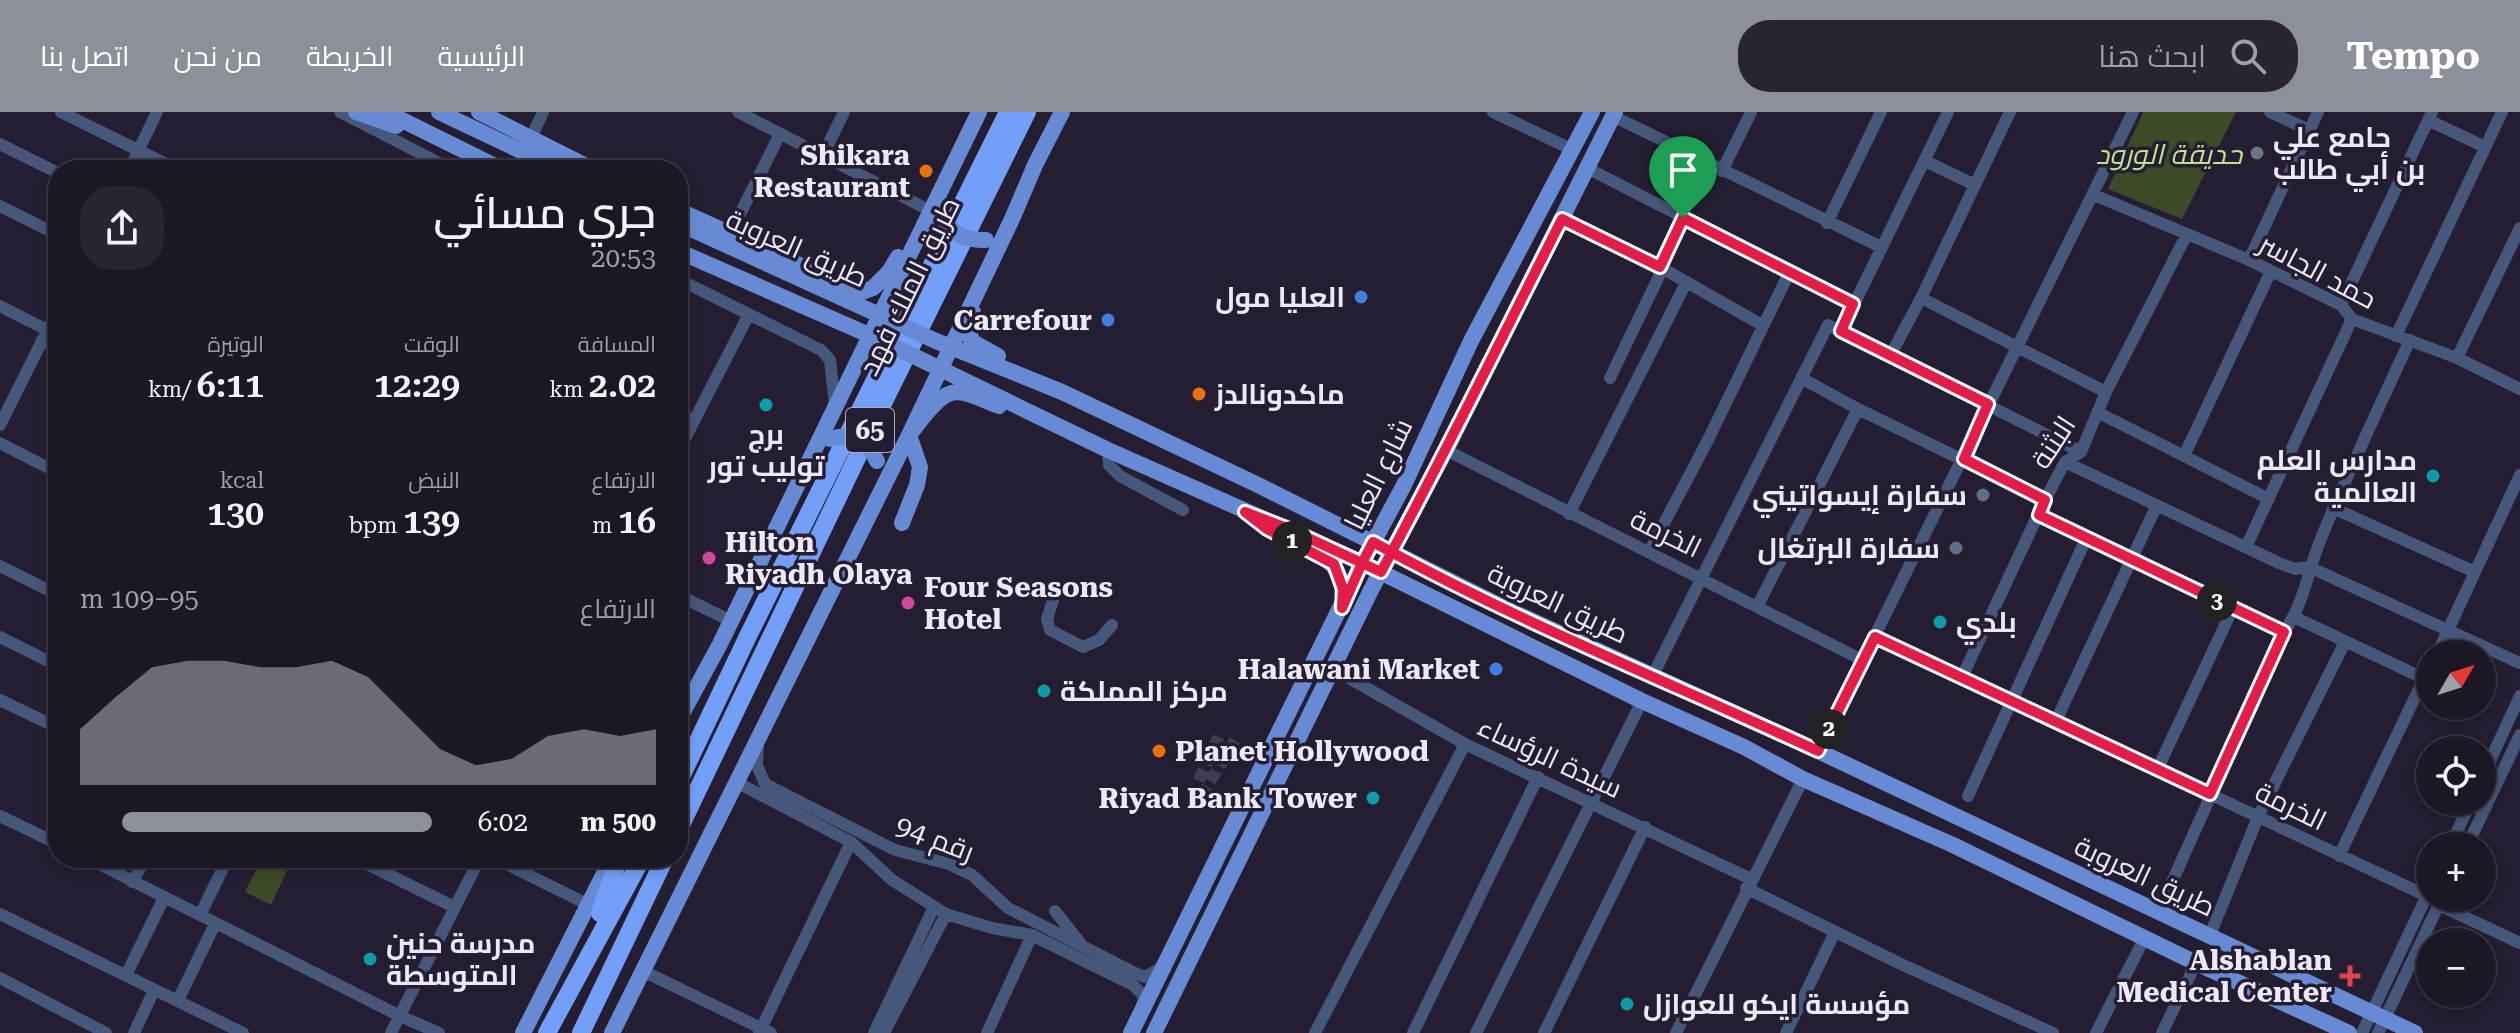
<!DOCTYPE html>
<html lang="ar">
<head>
<meta charset="utf-8">
<style>
  body { margin:0; font-family:"Roboto Serif",Cairo,serif; background:#292332; color:#f1f3f6; direction:rtl; height:100vh; display:flex; flex-direction:column; font-size:30px; white-space:nowrap }
  * { box-sizing:border-box; margin:0 }
  p { font-size:26px; color:#a09fa7 }
  .icon { flex:none; width:44px; height:44px; fill:none; stroke:currentColor; stroke-width:2; stroke-linecap:round; stroke-linejoin:round }
  .map { position:relative; flex:1; overflow:hidden; direction:ltr }
  .panel { position:absolute; left:48px; top:48px; width:640px; height:708px; display:flex; flex-direction:column; background:#1c1625; border-radius:32px; box-shadow:0 4px 12px #0003,0 0 0 2px #3a3542; direction:rtl }
  .panel>* { flex:none }
  .needle { width:52px; rotate:51deg }
  .fabs { position:absolute; left:2416px; top:528px; display:grid; gap:16px }
  .fabs a { display:grid; place-items:center; width:80px; height:80px; border-radius:50%; background:#1c1625; box-shadow:0 4px 12px #0003,0 0 0 2px #3a3542; font-size:40px }
  .pin { position:absolute; display:grid; place-items:center; width:68px; height:68px; color:#fff; margin:-82px -34px; border-radius:50% 50% 50% 0; rotate:-45deg; box-shadow:0 0 8px #0007 }
  .pin .icon { rotate:45deg }
  .km { position:absolute; width:40px; height:40px; margin:-20px; border-radius:50%; background:#222; color:#fff; font-size:22px; line-height:40px; text-align:center }
  .round { display:grid; place-items:center; flex:none; width:84px; height:84px; border-radius:32px; background:#292332 }
  .headline { display:flex; align-items:center; justify-content:space-between; height:136px; padding:0 32px }
  h1 { font-size:44px; font-weight:600; line-height:60px }
  .stats { display:grid; grid-template-columns:repeat(3,1fr); gap:12px; height:136px; padding:8px 32px }
  .stats div { display:grid; align-content:center }
  .stats b { font-size:34px; font-weight:600 }
  .stats small { font-size:22px; font-weight:400 }
  .stats p { font-size:22px }
  .chart { height:224px; padding:16px 32px }
  .chart p { display:flex; justify-content:space-between }
  .chart svg { width:100%; height:144px; margin-top:8px; fill:#8c9099; opacity:.7 }
  ul { padding:0 32px; list-style:none; font-size:26px }
  li { display:grid; grid-template-columns:128px 96px 1fr; align-items:center; height:60px }
  li i { height:20px; border-radius:10px; background:#8c9099 }
  header { display:flex; align-items:center; gap:48px; box-sizing:border-box; height:112px; padding:0 40px; background:#8c9099; color:#fff }
  header strong { font-size:38px }
  nav { display:flex; gap:44px; margin-inline-start:auto; font-size:28px }
  .search { width:560px; height:72px; background:#292332; display:flex; align-items:center; gap:20px; box-sizing:border-box; padding:0 28px; border-radius:32px; color:#a09fa7; font-size:30px }
  .map>svg:first-child { display:block }
</style>
</head>
<body>
<header>
<strong>Tempo</strong>
<div class="search"><svg class="icon" aria-label="search" viewBox="0 0 24 24"><circle cx="10" cy="10" r="6"/><path d="M15 15l6 6"/></svg>ابحث هنا</div>
<nav><a>الرئيسية</a><a>الخريطة</a><a>من نحن</a><a>اتصل بنا</a></nav>
</header>
<div class="map">
<svg width="2520" height="921" viewBox="0 0 2520 921">
  <rect width="100%" height="100%" fill="#251d31"/>
  <path fill="#3c4a28" d="M2143 0H2236L2182 107 2108 77Z
    M262 746H293L271 793 245 780Z"/>
  <g fill="none" stroke-linecap="round" stroke-linejoin="round">
    <path stroke="#433b4f" stroke-width="12" stroke-dasharray="12 6" stroke-linecap="butt" d="M1191 685 1220 622
      M1201 685 1235 628"/>
    <path stroke="#45577a" stroke-width="12" d="M61 0 178 58
      M340 0 453 58
      M738 0 921 94
      M1493 0 1573 38
      M2270 0 2309 18
      M1613 4 1881 135
      M2428 8 2485 35
      M531 26 543 0
      M0 32 58 61
      M823 43 844 0
      M1925 49 1975 73
      M1587 56 1853 192
      M129 58 157 0
      M1722 59 1751 0
      M2094 83 2249 148 2341 193 2352 207 2457 246 2520 277
      M0 94 58 123
      M1562 107 1660 155 1762 213
      M1827 111 1881 0
      M730 122 780 22
      M2249 148 2318 0
      M678 167 821 238 830 248 835 293
      M1921 186 2106 280
      M2341 193 2432 0
      M0 194 47 218
      M1841 219 1948 0
      M2396 224 2502 0
      M42 228 58 237
      M1890 244 1921 186 2010 0
      M2457 246 2520 116
      M1610 266 1660 162 1683 106
      M1801 266 1858 297 2045 388
      M678 301 694 309
      M2099 301 2269 387
      M0 313 58 197
      M0 331 58 361
      M1108 338 1109 353 1120 364 1183 398
      M1446 338 1864 549
      M678 340 748 204
      M2184 344 2271 159
      M2065 350 2279 451 2295 457 2309 455 2520 551
      M2333 396 2475 460
      M1569 402 1686 171
      M2039 403 2086 427 2284 520
      M2246 435 2352 207
      M1649 440 1708 328 1789 161
      M0 454 58 483
      M1055 482 1047 507 1050 518 1083 535 1099 528 1112 513
      M678 483 731 509
      M1758 493 1858 297
      M2294 505 2423 566
      M0 525 58 554
      M1875 525 2427 784
      M2437 542 2520 363
      M1333 557 1465 632 1751 767
      M1653 563 1828 213 2081 340
      M1962 565 2045 388 2065 350 2081 340 2106 280 2187 122
      M0 588 58 616
      M2055 611 2156 395
      M758 633 757 653 765 672 895 738 949 752 972 763 1008 796 1133 860 1145 865 1161 856
      M1818 639 2133 0
      M2158 656 2233 496
      M2482 666 2520 584
      M736 670 851 730 892 768 946 802 992 816 1032 823 1133 873 1144 884 1142 894
      M1968 684 2086 427
      M0 704 58 732
      M2450 734 2471 690
      M2467 734 2520 623
      M2339 744 2430 554
      M87 746 400 904 439 921
      M355 746 454 795
      M494 746 587 792
      M132 770 146 746
      M1746 776 1903 853 2053 921
      M2439 793 2520 831
      M1055 799 1081 832
      M2159 799 2284 520C2306 488 2307 459 2322 424 2349 358 2380 293 2410 228
      M0 802 243 921
      M200 803 228 746
      M2210 823 2258 705 2345 530
      M643 859 771 921
      M126 863 164 786
      M0 866 106 921
      M178 888 215 812
      M134 921 154 878
      M391 921 480 746
      M759 921 851 730
      M874 921 934 795
      M884 921 946 802
      M987 921 1032 823
      M1315 921 1465 632
      M1413 921 1538 665
      M1476 921 1642 589
      M1544 921 1645 715
      M1676 921 1803 667
      M1786 921 1835 820
      M2096 921 2145 825
      M2162 921 2196 851
      M2362 921 2429 779
      M2378 921 2442 786"/>
    <path stroke="#668bd4" stroke-width="16" d="M356 0 396 14
      M386 0 503 58
      M439 0 561 58
      M479 0 594 58
      M678 98 806 156 838 175 862 180 873 176 889 160 898 145
      M678 111 886 206
      M678 139 876 226
      M973 200 970 215 971 229 998 244
      M936 229 1062 280 1256 372 1504 496 1818 639 2415 921
      M926 250 1108 338 1350 445 1642 589 1744 635 1803 667 1953 733 2196 851 2349 921
      M902 411 917 373 920 355 909 323C920 310 938 281 956 280 970 280 987 290 999 294
      M1301 434C1329 447 1344 455 1343 489
      M678 609 720 532 979 0
      M523 921 612 746
      M612 921 909 323 1012 107 1035 53 1062 0
      M1131 921 1362 451 1404 373 1471 229 1592 0
      M1154 921 1371 478 1446 338 1615 0"/>
    <path stroke="#739ff8" stroke-width="18" d="M678 671 748 524 1008 0
      M678 719 887 283 1027 0
      M600 801 619 746
      M547 921 642 746
      M581 921 665 746"/>
    <path stroke="#668bd4" stroke-width="16" d="M942 104C951 122 966 129 986 128
      M886 206 936 229
      M876 226 926 250
      M830 327C852 320 868 329 877 349"/>
  </g>
  <g fill="none" stroke-linecap="round" stroke-linejoin="round">
    <defs>
      <path id="route" d="M1683 106 1660 155 1562 107C1502 225 1444 344 1381 460L1362 451 1342 496 1343 477 1334 452 1267 417 1245 400 1289 417 1362 451 1373 430C1514 508 1671 571 1818 639L1875 525 2210 682 2284 520 2039 403 2045 388 1964 347 1988 292 1841 219 1853 192 1683 106"/>
    </defs>
    <use href="#route" stroke="#fff" stroke-width="16"/>
    <use href="#route" stroke="#e11d48" stroke-width="10"/>
  </g>
  <circle fill="#6b7280" stroke="#251d31" stroke-width="3" cx="2257" cy="41" r="8"/>
  <g fill="#e8710a" stroke="#251d31" stroke-width="3">
    <circle cx="926" cy="59" r="8"/>
    <circle cx="1199" cy="282" r="8"/>
    <circle cx="1159" cy="639" r="8"/>
  </g>
  <g fill="#3f7fe0" stroke="#251d31" stroke-width="3">
    <circle cx="1361" cy="185" r="8"/>
    <circle cx="1108" cy="208" r="8"/>
    <circle cx="1496" cy="557" r="8"/>
  </g>
  <g fill="#0f9aa8" stroke="#251d31" stroke-width="3">
    <circle cx="766" cy="293" r="8"/>
    <circle cx="2433" cy="364" r="8"/>
    <circle cx="1940" cy="510" r="8"/>
    <circle cx="1044" cy="579" r="8"/>
    <circle cx="1373" cy="686" r="8"/>
    <circle cx="370" cy="847" r="8"/>
    <circle cx="1627" cy="892" r="8"/>
  </g>
  <g fill="#5c6f8a" stroke="#251d31" stroke-width="3">
    <circle cx="1983" cy="383" r="8"/>
    <circle cx="1956" cy="436" r="8"/>
  </g>
  <g fill="#d1479c" stroke="#251d31" stroke-width="3">
    <circle cx="709" cy="446" r="8"/>
    <circle cx="908" cy="491" r="8"/>
  </g>
  <path fill="#e0444e" stroke="#251d31" stroke-width="3" d="M2346 852h8v8h8v8h-8v8h-8v-8h-8v-8h8z"/>
  <g text-anchor="middle" stroke-width="7" stroke-linejoin="round" paint-order="stroke">
    <rect fill="#251d31" stroke="#b1abbb" stroke-width="2" x="846" y="296" width="48" height="44" rx="6"/>
    <g font-size="26" font-weight="bold" fill="#ede8f6">
      <text x="870" y="327">65</text>
    </g>
    <g font-size="28" font-weight="bold" fill="#ede8f6" stroke="#251d31" text-anchor="start">
      <text x="2273" y="35">جامع علي<tspan x="2273" dy="32">بن أبي طالب</tspan></text>
      <text x="910" y="53" text-anchor="end">Shikara<tspan x="910" dy="32">Restaurant</tspan></text>
      <text x="1345" y="195" text-anchor="end">العليا مول</text>
      <text x="1092" y="218" text-anchor="end">Carrefour</text>
      <text x="1215" y="292">ماكدونالدز</text>
      <text x="766" y="332" text-anchor="middle">برج<tspan x="766" dy="32">توليب تور</tspan></text>
      <text x="2417" y="358" text-anchor="end">مدارس العلم<tspan x="2417" dy="32">العالمية</tspan></text>
      <text x="1967" y="393" text-anchor="end">سفارة إيسواتيني</text>
      <text x="725" y="440">Hilton<tspan x="725" dy="32">Riyadh Olaya</tspan></text>
      <text x="1940" y="446" text-anchor="end">سفارة البرتغال</text>
      <text x="924" y="485">Four Seasons<tspan x="924" dy="32">Hotel</tspan></text>
      <text x="1956" y="520">بلدي</text>
      <text x="1480" y="567" text-anchor="end">Halawani Market</text>
      <text x="1060" y="589">مركز المملكة</text>
      <text x="1175" y="649">Planet Hollywood</text>
      <text x="1357" y="696" text-anchor="end">Riyad Bank Tower</text>
      <text x="386" y="841">مدرسة حنين<tspan x="386" dy="32">المتوسطة</tspan></text>
      <text x="2332" y="858" text-anchor="end">Alshablan<tspan x="2332" dy="32">Medical Center</tspan></text>
      <text x="1643" y="902">مؤسسة ايكو للعوازل</text>
    </g>
    <g font-size="28" font-style="italic" fill="#bfe091" stroke="#251d31">
      <text x="2169" y="52">حديقة الورود</text>
    </g>
    <g font-size="28" fill="#ede8f6" stroke="#251d31">
      <text transform="translate(797 136) rotate(24)" y="10">طريق العروبة</text>
      <text transform="translate(2318 159) rotate(28)" y="10">حمد الجاسر</text>
      <text transform="translate(909 174) rotate(-64)" y="10">طريق الملك فهد</text>
      <text transform="translate(2053 330) rotate(-57)" y="10">البثنة</text>
      <text transform="translate(1378 362) rotate(-64)" y="10">شارع العليا</text>
      <text transform="translate(1666 421) rotate(26)" y="10">الخرمة</text>
      <text transform="translate(1558 491) rotate(25)" y="10">طريق العروبة</text>
      <text transform="translate(1550 645) rotate(25)" y="10">سيدة الرؤساء</text>
      <text transform="translate(2291 694) rotate(26)" y="10">الخرمة</text>
      <text transform="translate(935 726) rotate(21)" y="10">رقم 94</text>
      <text transform="translate(2145 764) rotate(25)" y="10">طريق العروبة</text>
    </g>
  </g>
</svg>
<div class="fabs">
<a><svg class="needle" viewBox="-14 -14 28 28"><path d="M0-13l5 13h-10z" fill="#e53935"/><path d="M0 13l5-13h-10z" fill="#a09fa7"/></svg></a>
<a><svg class="icon" aria-label="locate" viewBox="0 0 24 24"><circle cx="12" cy="12" r="6"/><path d="M12 2v4M12 18v4M2 12h4M18 12h4"/></svg></a>
<a>+</a>
<a>−</a>
</div>
<div class="pin" style="left:1683px;top:106px;background:#1e9e55"><svg class="icon" aria-label="arrive" viewBox="0 0 24 24"><path d="M6 21V4h12l-3 4 3 4H6"/></svg></div>
<b class="km" style="left:1292px;top:429px">1</b>
<b class="km" style="left:1829px;top:617px">2</b>
<b class="km" style="left:2217px;top:489px">3</b>
<section class="panel">
<div class="headline"><div><h1>جري مسائي</h1><p>20:53</p></div><a class="round"><svg class="icon" aria-label="share" viewBox="0 0 24 24"><path d="M12 15V3M7 8l5-5 5 5M5 13v7h14v-7"/></svg></a></div>
<div class="stats">
<div><p>المسافة</p><b>2.02<small> km</small></b></div>
<div><p>الوقت</p><b>12:29</b></div>
<div><p>الوتيرة</p><b>6:11<small> /km</small></b></div>
</div>
<div class="stats">
<div><p>الارتفاع</p><b>16<small> m</small></b></div>
<div><p>النبض</p><b>139<small> bpm</small></b></div>
<div><p>kcal</p><b>130</b></div>
</div>
<div class="chart"><p><span>الارتفاع</span>95–109 m</p>
<svg viewBox="0 0 160 44" preserveAspectRatio="none"><path d="M0 44V27L10 17L20 8L30 6L40 6L50 8L60 8L70 6L80 11L90 22L100 33L110 38L120 36L130 29L140 27L150 29L160 27V44z"/></svg>
</div>
<ul>
<li><b>500 m</b>6:02<i style="width:88%"></i></li>
</ul>
</section>
</div>
</body>
</html>
